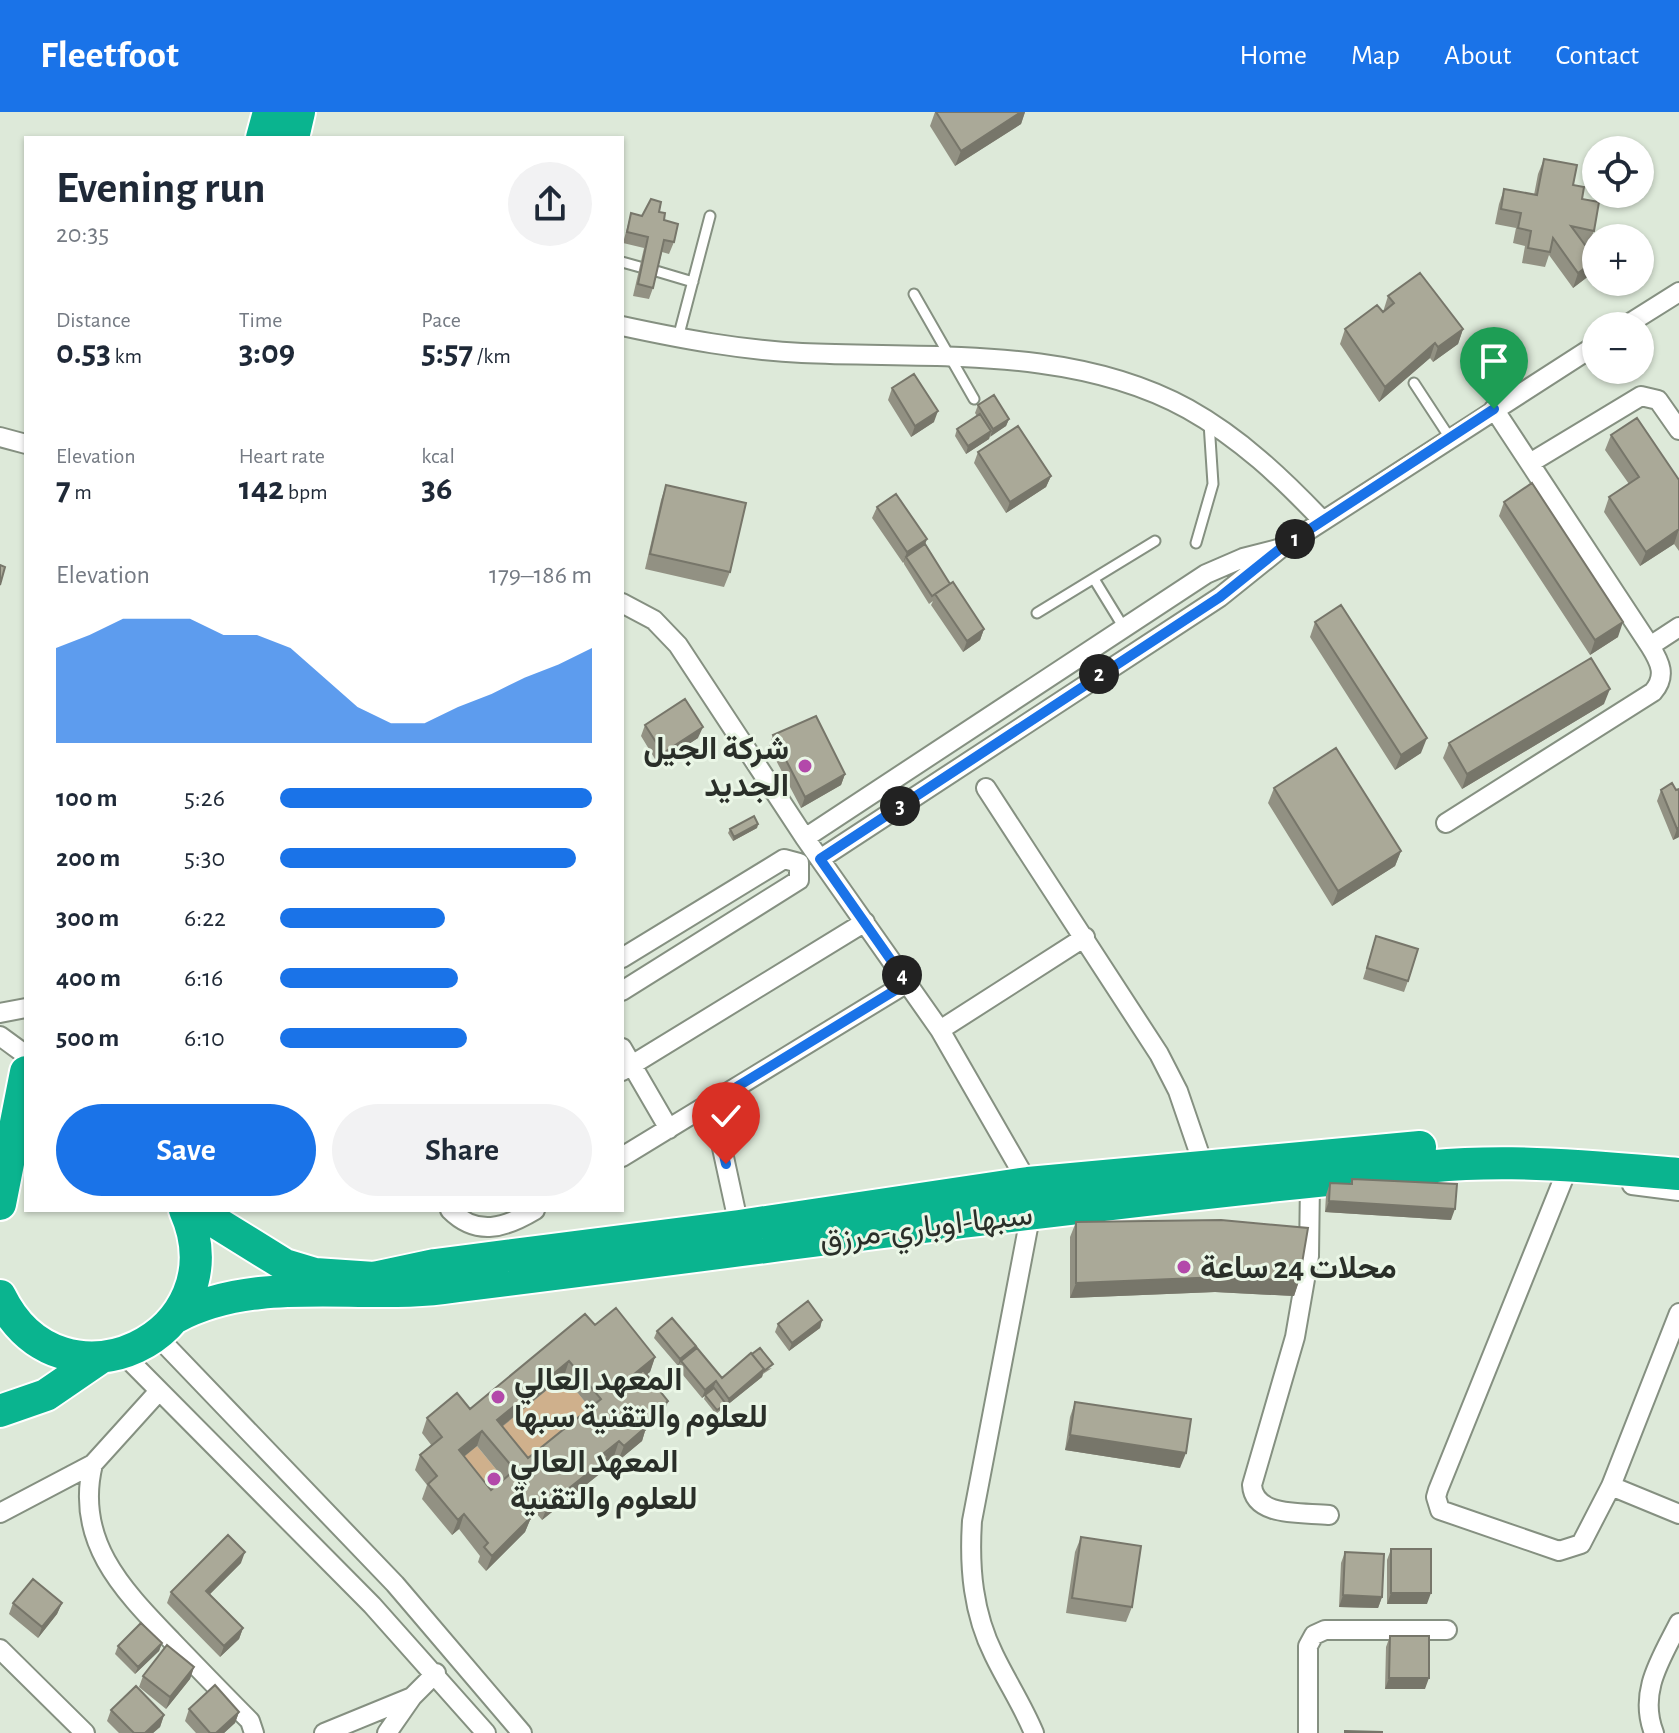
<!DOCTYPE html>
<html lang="en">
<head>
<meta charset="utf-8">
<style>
  body { margin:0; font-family:"Alegreya Sans",Vazirmatn,sans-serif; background:#f2f2f3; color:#1f2937; height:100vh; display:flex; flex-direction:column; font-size:30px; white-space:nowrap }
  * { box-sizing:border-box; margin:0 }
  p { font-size:26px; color:#747a83 }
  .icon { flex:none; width:44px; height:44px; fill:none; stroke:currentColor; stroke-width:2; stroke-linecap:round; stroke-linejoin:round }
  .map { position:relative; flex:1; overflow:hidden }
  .panel { position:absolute; left:24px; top:24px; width:600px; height:1076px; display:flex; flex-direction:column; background:#fff; border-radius:0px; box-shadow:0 2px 6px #0004 }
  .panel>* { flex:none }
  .controls { position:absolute; left:1582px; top:24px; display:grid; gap:16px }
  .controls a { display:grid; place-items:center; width:72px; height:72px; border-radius:50%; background:#fff; box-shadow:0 2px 6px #0004; font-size:40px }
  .pin { position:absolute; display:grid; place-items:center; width:68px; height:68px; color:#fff; margin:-82px -34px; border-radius:50% 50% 50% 0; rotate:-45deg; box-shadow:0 0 8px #0007 }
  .pin .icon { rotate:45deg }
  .km { position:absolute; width:40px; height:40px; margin:-20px; border-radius:50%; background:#222; color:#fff; font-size:22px; line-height:40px; text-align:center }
  .round { display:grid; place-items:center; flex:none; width:84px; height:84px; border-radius:42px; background:#f2f2f3 }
  .headline { display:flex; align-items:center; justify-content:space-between; height:136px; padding:0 32px }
  h1 { font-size:44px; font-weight:700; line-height:60px }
  .metrics { display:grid; grid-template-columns:repeat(3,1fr); gap:12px; height:136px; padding:8px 32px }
  .metrics div { display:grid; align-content:center }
  .metrics b { font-size:34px; font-weight:700 }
  .metrics small { font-size:22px; font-weight:400 }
  .metrics p { font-size:22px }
  .chart { height:224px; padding:16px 32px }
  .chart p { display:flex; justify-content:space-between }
  .chart svg { width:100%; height:144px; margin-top:8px; fill:#1a73e8; opacity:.7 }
  .cta { display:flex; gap:16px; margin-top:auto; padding:16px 32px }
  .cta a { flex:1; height:92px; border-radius:48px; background:#1a73e8; color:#fff; font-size:32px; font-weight:700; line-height:92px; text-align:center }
  .cta a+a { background:#f2f2f3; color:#1f2937 }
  ul { padding:0 32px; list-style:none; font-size:26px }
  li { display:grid; grid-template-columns:128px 96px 1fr; align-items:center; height:60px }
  li i { height:20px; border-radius:10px; background:#1a73e8 }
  header { display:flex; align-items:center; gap:48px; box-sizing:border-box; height:112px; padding:0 40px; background:#1a73e8; color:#fff }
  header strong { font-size:38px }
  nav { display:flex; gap:44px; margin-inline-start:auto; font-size:28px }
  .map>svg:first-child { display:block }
</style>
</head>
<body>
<header>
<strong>Fleetfoot</strong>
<nav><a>Home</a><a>Map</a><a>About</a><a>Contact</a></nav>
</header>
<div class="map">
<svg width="1679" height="1621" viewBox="0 0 1679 1621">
  <rect width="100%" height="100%" fill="#dde9d9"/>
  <path fill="#cfb08c" d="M564 1264 595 1302 522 1362 491 1323Z
    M477 1334 509 1373 486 1393 453 1353Z"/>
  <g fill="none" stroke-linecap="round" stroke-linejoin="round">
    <defs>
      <path id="lane" d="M622 150 640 155
        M656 159 693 170
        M914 182 974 287
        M678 226 710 104
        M1414 271 1450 326
        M1196 431 1213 372 1209 311
        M1094 467 1124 516
        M1037 501 1155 429"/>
      <path id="street" d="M622 214C682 227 741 238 802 241 929 247 1072 233 1188 297 1240 326 1282 366 1323 409
        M1625 214 1679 180
        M0 325 26 332
        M1530 351 1641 284 1658 288 1679 318
        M622 491 654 508 678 533 805 726 940 918 1028 1071 1031 1100 972 1409C969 1456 973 1501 994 1543 1007 1570 1023 1594 1034 1621
        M1650 534 1679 515
        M986 676 1159 942 1178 979 1203 1052
        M1446 711 1653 580C1667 564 1660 550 1650 534L1494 297
        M805 726 1206 462 1243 446 1278 437
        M820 747 1220 485 1281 436 1596 233
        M622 846 784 747 799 751V768L622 879
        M0 901 26 896
        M940 918 1085 825
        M0 924 26 943
        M622 936 669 1017
        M622 959 865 810
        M712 990 739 1114
        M622 1045 907 871
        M1563 1068 1438 1378 1436 1385 1440 1398 1559 1439 1581 1432 1611 1374 1679 1201
        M1310 1070 1309 1144 1295 1225 1252 1373C1254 1406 1304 1400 1329 1403
        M1632 1073 1679 1079
        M450 1098C477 1125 505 1116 535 1098
        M157 1224 395 1472 522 1621
        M123 1242 372 1493 486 1621
        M93 1352C74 1429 123 1478 172 1529 198 1556 224 1583 250 1609L254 1621
        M1611 1374 1679 1402
        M0 1401 93 1352 159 1279
        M0 1537 85 1621
        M324 1621 412 1585 436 1561
        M387 1621 412 1585
        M1308 1621V1534L1314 1523 1325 1518H1447
        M1654 1621C1638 1580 1661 1547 1679 1511"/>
      <path id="highway" d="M262 26 269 0
        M293 26 299 0
        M0 1092 26 960
        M196 1098 285 1153 315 1162 374 1166 435 1153 739 1114 1028 1071 1420 1035
        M0 1184C61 1309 241 1224 185 1098
        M176 1205C257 1162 355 1187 443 1176 751 1138 1057 1095 1366 1064 1471 1042 1573 1053 1679 1062
        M0 1299 46 1283 100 1246"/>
    </defs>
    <use href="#lane" stroke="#859081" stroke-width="13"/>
    <use href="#street" stroke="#859081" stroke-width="22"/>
    <use href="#highway" stroke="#fff" stroke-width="36"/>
    <use href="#lane" stroke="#fff" stroke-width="9"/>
    <use href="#street" stroke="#fff" stroke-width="18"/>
    <use href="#highway" stroke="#0ab48f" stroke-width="32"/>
  </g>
  <path fill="#929183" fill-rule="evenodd" d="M935 0H1025L1021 12 955 54 930 14Z
    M1544 47 1573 73 1582 87 1594 119 1588 134 1585 133 1596 148 1590 163 1573 176 1549 143 1545 155 1522 151 1525 134 1513 131 1516 116 1495 112 1499 92 1504 77 1534 83 1538 62Z
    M659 100 674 130 669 142 662 140 653 176 649 187 633 184 644 136 623 131 631 101 642 104Z
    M1388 184 1463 217 1458 232 1433 250 1430 246 1379 290 1340 232 1345 217 1383 200Z
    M892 276 934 310 911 325 888 288Z
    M978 293 1009 307 1006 314 990 324 989 327 966 342 955 324 957 317 977 304 975 301Z
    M1611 323 1679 368V439L1674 432 1640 454 1604 400 1609 385 1629 372 1605 338Z
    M978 340 1051 364 1046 375 1006 401 974 351Z
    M666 373 730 460 724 475 645 457 661 388Z
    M1504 390 1618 525 1590 543 1499 404Z
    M877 395 924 433 950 472 984 517 980 528 963 540 931 493 933 489 929 492 904 452V450L903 451 872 406Z
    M1315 510 1421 641 1395 658 1310 525Z
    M1604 592 1462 677 1443 646 1449 631Z
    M645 613 698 626 658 652 641 624Z
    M773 623 845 662 841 673 801 696 769 635Z
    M1274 676 1401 739 1395 754 1332 794 1268 691Z
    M1679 677V725L1673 728 1657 689 1661 678H1676Z
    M758 712 757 716 733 729 728 721 730 717Z
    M1376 824 1408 869 1404 880 1363 867Z
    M1352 1067 1451 1108 1325 1100 1326 1083 1330 1071 1350 1072Z
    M1076 1110 1299 1169 1294 1184 1215 1180 1070 1186V1125Z
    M822 1208 820 1216 789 1239 775 1220 778 1212Z
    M595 1213 655 1245 650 1260 646 1262 668 1289 663 1304 645 1319 642 1329 618 1349 614 1344 606 1350 602 1360 542 1408 537 1402 530 1408 525 1420 486 1459 478 1450 480 1444 459 1417 452 1423 422 1387 427 1373 415 1358 420 1343 432 1334 422 1321 427 1306 470 1297ZM564 1264 590 1296 528 1346 502 1315ZM477 1334 504 1367 491 1378 464 1345Z
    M657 1219 694 1239 722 1266 772 1256 763 1262 762 1265 716 1302 704 1287 705 1284 702 1286 678 1257 680 1252 678 1254 654 1226Z
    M1075 1290 1180 1356 1065 1338 1070 1305Z
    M1081 1425 1132 1495 1126 1510 1066 1501 1075 1440Z
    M1391 1437 1427 1492H1387V1448Z
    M1345 1440 1382 1485 1378 1496 1339 1495 1341 1451Z
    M241 1451 210 1482 243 1516 239 1527 220 1545 167 1491 171 1480Z
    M13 1491H62L57 1502 38 1526 9 1502Z
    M1390 1524 1425 1577H1385L1386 1535Z
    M162 1531 159 1539 135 1562 115 1542 118 1534Z
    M194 1555 190 1567 166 1597 139 1575 143 1564Z
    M189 1597 239 1600 235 1611 224 1621H196L185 1609Z
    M111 1598 164 1603 160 1615 153 1621H119L107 1609Z"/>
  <path fill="#77766a" d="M1021 0H1025L1021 12 955 54 961 39Z
    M1596 148 1590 163 1573 176 1578 161Z
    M1463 217 1458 232 1433 250 1438 235Z
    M1435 231 1430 246 1379 290 1385 275Z
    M938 299 934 310 911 325 915 314Z
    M1009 307 1006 314 990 325 993 317Z
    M991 319 989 327 966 342 968 334Z
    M1051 364 1046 375 1006 401 1010 390Z
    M1679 417 1674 432 1640 454 1646 440Z
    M927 427 923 438 906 445 903 451 907 440Z
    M1623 510 1618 525 1590 543 1595 528Z
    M984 517 980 528 963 540 967 529Z
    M1610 577 1604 592 1462 677 1467 662Z
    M703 615 698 626 658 652 663 641Z
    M1427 626 1421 641 1395 658 1401 643Z
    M845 662 841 673 801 696 805 685Z
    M758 712 757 716 733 729 734 725Z
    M1679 716V725L1673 728 1677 717Z
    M1401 739 1395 754 1332 794 1338 779Z
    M1329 1089 1455 1097 1451 1108 1325 1100Z
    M1221 1165 1299 1169 1294 1184 1215 1180 1070 1186 1076 1171Z
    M822 1208 820 1216 789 1239 792 1231Z
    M696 1234 693 1241 681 1249 678 1254 680 1247Z
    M655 1245 650 1260 623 1282 628 1267Z
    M569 1249 564 1264 491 1323 497 1308Z
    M764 1257 762 1265 726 1294 729 1287Z
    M716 1269 713 1277 702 1286 705 1278Z
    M668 1289 663 1304 645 1319 642 1329 618 1349 624 1334 643 1310Z
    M482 1319 477 1334 453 1353 459 1338Z
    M1070 1323 1186 1341 1180 1356 1065 1338Z
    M619 1329 614 1344 606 1350 602 1360 542 1408 548 1393Z
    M543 1387 537 1402 530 1408 525 1420 486 1459 492 1444 526 1400Z
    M464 1402 459 1417 452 1423 458 1408Z
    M245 1440 241 1451 202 1490 206 1479Z
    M1391 1481H1431L1427 1492H1387Z
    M1343 1483 1382 1485 1378 1496 1339 1495Z
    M62 1491 57 1502 38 1526 42 1515Z
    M243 1516 239 1527 220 1545 224 1534Z
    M162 1531 159 1539 135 1562 138 1555Z
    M194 1555 190 1567 166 1597 170 1585Z
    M1389 1566H1429L1425 1577H1385Z
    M239 1600 235 1611 224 1621H216Z
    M164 1603 160 1615 153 1621H145Z"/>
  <path fill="#aaa998" stroke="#77766a" stroke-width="2" fill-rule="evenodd" d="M936 0H1021L961 39Z
    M1544 47 1577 53 1573 73 1584 75 1582 87 1599 90 1594 119 1571 114 1596 148 1578 161 1553 126 1550 140 1528 136 1531 119 1518 116 1521 101 1501 97 1504 77 1537 83Z
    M651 87 661 90 659 100 665 101 664 108 678 112 674 130 664 128 653 176 638 172 648 125 627 120 631 101 642 104Z
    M1420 161 1463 217 1438 235 1435 231 1385 275 1345 217 1377 193 1383 200 1394 191 1388 184Z
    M914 262 938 299 915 314 892 276Z
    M994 283 1009 307 993 317 978 293Z
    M980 302 991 319 968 334 957 317Z
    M1637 306 1679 368V417L1646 440 1609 385 1639 365 1611 323Z
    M1018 314 1051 364 1010 390 978 340Z
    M1532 371 1623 510 1595 528 1504 390Z
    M666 373 746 391 730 460 650 442Z
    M896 382 927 427 907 440 877 395Z
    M925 432 950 472 932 484 906 445Z
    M0 453 5 455 0 473Z
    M953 470 984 517 967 529 935 482Z
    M1341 493 1427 626 1401 643 1315 510Z
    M1591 546 1610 577 1467 662 1449 631Z
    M685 587 703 615 663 641 645 613Z
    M816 604 845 662 805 685 773 623Z
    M1336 636 1401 739 1338 779 1274 676Z
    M1672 671 1676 678 1679 677V716L1677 717 1661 678Z
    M754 704 758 712 734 725 730 717Z
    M1376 824 1418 837 1408 869 1367 856Z
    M1352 1067 1457 1072 1455 1097 1329 1089 1330 1071 1352 1072Z
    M1221 1108 1308 1116 1299 1169 1221 1165 1076 1171V1110Z
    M808 1189 822 1208 792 1231 778 1212Z
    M616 1196 655 1245 628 1267 632 1271 643 1258 668 1289 643 1310 647 1314 624 1334 619 1329 604 1341 608 1345 548 1393 543 1387 526 1400 531 1405 492 1444 484 1435 488 1431 464 1402 458 1408 428 1372 437 1364 420 1343 442 1325 427 1306 457 1281 470 1297 585 1202 595 1213ZM569 1249 601 1287 528 1346 497 1308ZM482 1319 515 1358 491 1378 459 1338Z
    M672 1206 696 1234 680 1247 657 1219Z
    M697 1236 722 1266 751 1241 764 1257 729 1287 716 1269 705 1278 681 1249Z
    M760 1236 773 1252 764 1259 763 1258 764 1257 752 1242Z
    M714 1276 726 1292 717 1298 705 1283Z
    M1075 1290 1191 1307 1186 1341 1070 1323Z
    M228 1423 245 1440 206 1479 243 1516 224 1534 171 1480Z
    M1081 1425 1141 1434 1132 1495 1072 1486Z
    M1391 1437H1431V1481H1391Z
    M1345 1440 1384 1442 1382 1485 1343 1483Z
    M33 1467 62 1491 42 1515 13 1491Z
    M141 1511 162 1531 138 1555 118 1534Z
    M1390 1524H1429V1566H1389Z
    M167 1533 194 1555 170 1585 143 1564Z
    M215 1573 239 1600 216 1621H210L189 1597Z
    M136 1574 164 1603 145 1621H134L111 1598Z
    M1345 1619 1382 1620V1621H1345Z"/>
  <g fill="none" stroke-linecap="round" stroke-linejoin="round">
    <defs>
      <path id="route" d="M726 1052 712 990 907 871 820 747 1220 485 1281 436 1494 297"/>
    </defs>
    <use href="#route" stroke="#fff" stroke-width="16"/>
    <use href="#route" stroke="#1a73e8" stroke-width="10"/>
  </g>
  <g fill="#b349aa" stroke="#eaf6e6" stroke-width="3">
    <circle cx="805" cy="654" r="8"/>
    <circle cx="1184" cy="1155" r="8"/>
    <circle cx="498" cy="1285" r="8"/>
    <circle cx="494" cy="1367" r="8"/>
  </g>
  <g text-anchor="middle" stroke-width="6" stroke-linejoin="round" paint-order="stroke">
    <g font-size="32" font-weight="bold" fill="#2a2f29" stroke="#eaf6e6" text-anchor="start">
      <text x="789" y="647" text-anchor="end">شركة الجيل<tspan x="789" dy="37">الجديد</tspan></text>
      <text x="1200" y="1166">محلات 24 ساعة</text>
      <text x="514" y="1278">المعهد العالي<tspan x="514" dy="37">للعلوم والتقنية سبها</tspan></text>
      <text x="510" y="1360">المعهد العالي<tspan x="510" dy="37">للعلوم والتقنية</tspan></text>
    </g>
    <g font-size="32" fill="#2a2f29" stroke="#eaf6e6">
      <text transform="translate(926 1114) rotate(-7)" y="11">سبها-اوباري-مرزق</text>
    </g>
  </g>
</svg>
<div class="controls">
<a><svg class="icon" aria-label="locate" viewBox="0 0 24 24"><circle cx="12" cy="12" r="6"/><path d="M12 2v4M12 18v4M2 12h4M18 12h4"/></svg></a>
<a>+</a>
<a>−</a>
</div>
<div class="pin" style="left:1494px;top:297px;background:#1e9e55"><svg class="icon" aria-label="arrive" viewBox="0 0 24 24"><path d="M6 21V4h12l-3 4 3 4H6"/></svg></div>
<div class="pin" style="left:726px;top:1052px;background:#d93025"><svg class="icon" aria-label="check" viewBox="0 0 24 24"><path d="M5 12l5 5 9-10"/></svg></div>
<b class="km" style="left:1295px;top:427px">1</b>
<b class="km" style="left:1099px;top:562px">2</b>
<b class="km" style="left:900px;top:694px">3</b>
<b class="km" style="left:902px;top:863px">4</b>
<section class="panel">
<div class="headline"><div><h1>Evening run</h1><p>20:35</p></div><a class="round"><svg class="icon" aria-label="share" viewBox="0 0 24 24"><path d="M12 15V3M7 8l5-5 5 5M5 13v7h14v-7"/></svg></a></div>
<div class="metrics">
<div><p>Distance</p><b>0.53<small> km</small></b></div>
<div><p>Time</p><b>3:09</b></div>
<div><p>Pace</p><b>5:57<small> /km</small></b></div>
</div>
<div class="metrics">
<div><p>Elevation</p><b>7<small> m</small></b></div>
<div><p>Heart rate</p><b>142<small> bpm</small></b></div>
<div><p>kcal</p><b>36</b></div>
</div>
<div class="chart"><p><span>Elevation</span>179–186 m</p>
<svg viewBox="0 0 160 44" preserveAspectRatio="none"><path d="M0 44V15L10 11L20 6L30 6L40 6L50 11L60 11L70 15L80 24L90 33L100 38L110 38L120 33L130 29L140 24L150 20L160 15V44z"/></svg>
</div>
<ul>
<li><b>100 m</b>5:26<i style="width:100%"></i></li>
<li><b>200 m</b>5:30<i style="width:95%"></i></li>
<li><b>300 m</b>6:22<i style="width:53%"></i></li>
<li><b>400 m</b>6:16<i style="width:57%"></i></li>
<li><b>500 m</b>6:10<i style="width:60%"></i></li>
</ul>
<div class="cta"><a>Save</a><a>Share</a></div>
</section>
</div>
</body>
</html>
